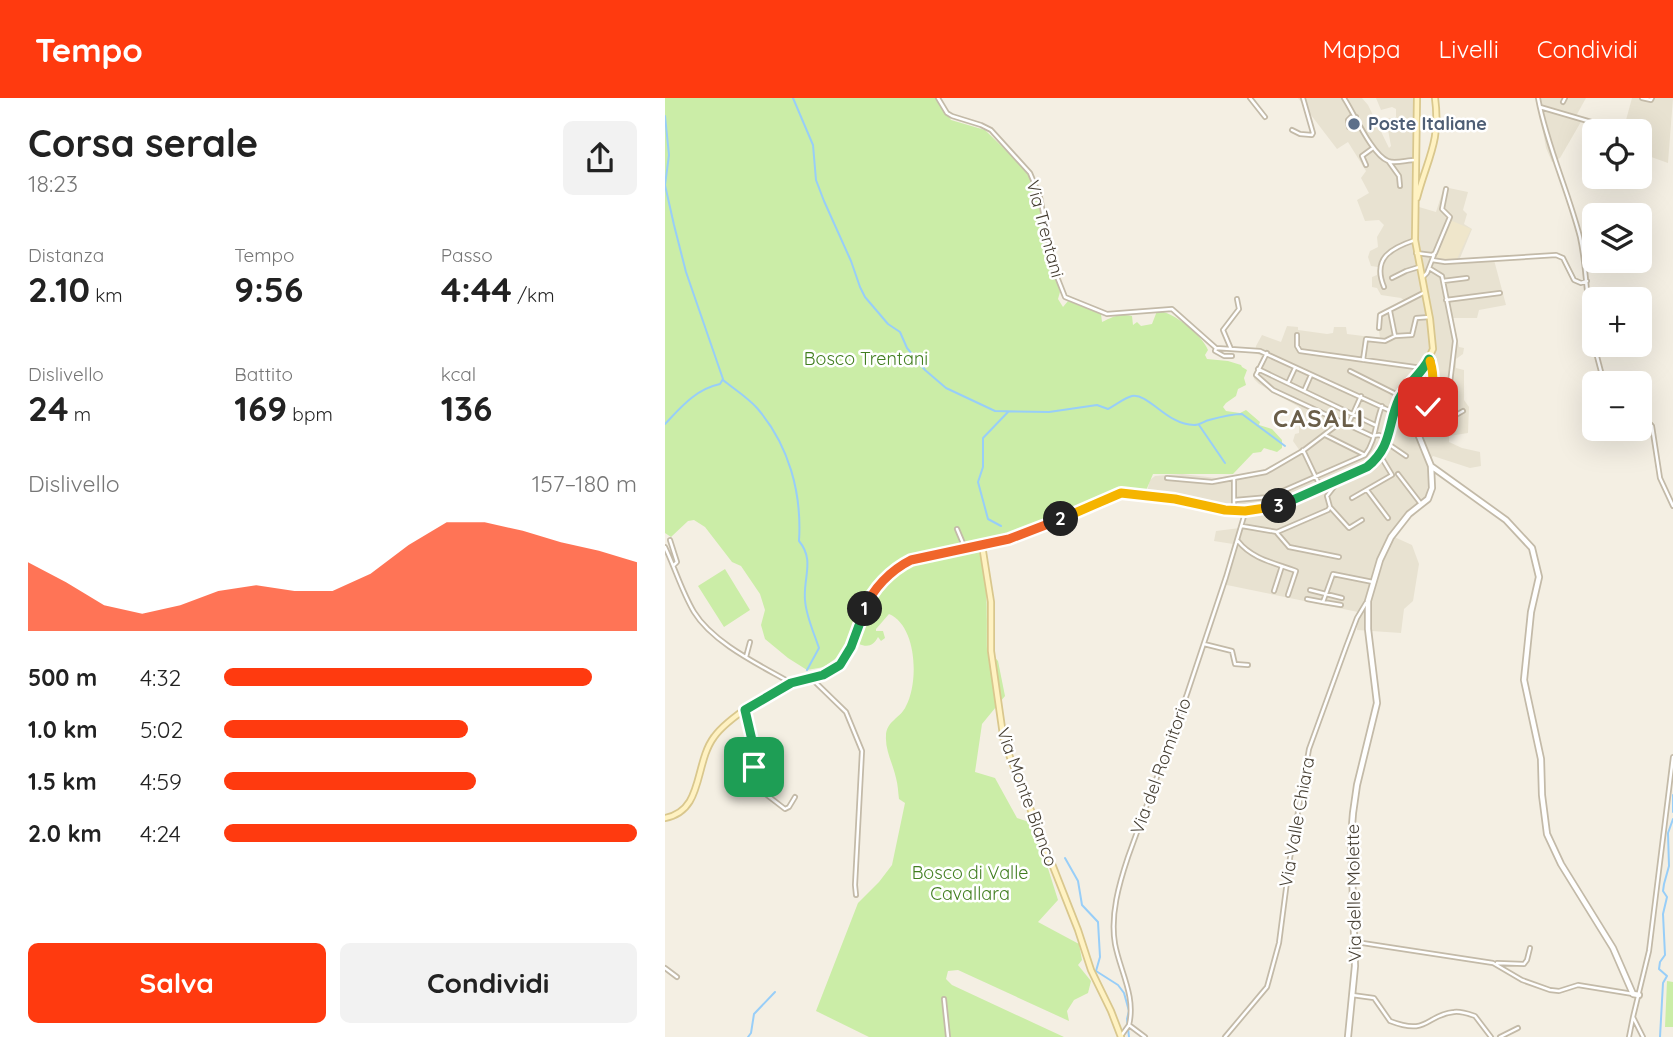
<!DOCTYPE html>
<html lang="it">
<head>
<meta charset="utf-8">
<style>
  body { margin:0; font-family:Quicksand,sans-serif; background:#f2f2f2; color:#222; height:100vh; display:flex; flex-direction:column; font-size:26px; white-space:nowrap }
  * { box-sizing:border-box; margin:0 }
  p { font-size:23px; color:#767676 }
  .icon { flex:none; width:38px; height:38px; fill:none; stroke:currentColor; stroke-width:2; stroke-linecap:round; stroke-linejoin:round }
  .map { position:relative; flex:1; overflow:hidden }
  .sheet { display:flex; flex-direction:column; background:#fff; width:665px }
  .sheet>* { flex:none }
  .buttons { position:absolute; left:917px; top:21px; display:grid; gap:14px }
  .buttons a { display:grid; place-items:center; width:70px; height:70px; border-radius:10px; background:#fff; box-shadow:0 7px 28px #0002; font-size:35px }
  .pin { position:absolute; display:grid; place-items:center; width:60px; height:60px; color:#fff; margin:-30px; border-radius:14px; box-shadow:0 4px 10px #0006 }
  .km { position:absolute; width:35px; height:35px; margin:-18px; border-radius:50%; background:#222; color:#fff; font-size:19px; line-height:35px; text-align:center }
  .round { display:grid; place-items:center; flex:none; width:74px; height:74px; border-radius:10px; background:#f2f2f2 }
  .summary { display:flex; align-items:center; justify-content:space-between; height:119px; padding:0 28px }
  h1 { font-size:38px; font-weight:800; line-height:52px }
  .metrics { display:grid; grid-template-columns:repeat(3,1fr); gap:10px; height:119px; padding:7px 28px }
  .metrics div { display:grid; align-content:center }
  .metrics b { font-size:35px; font-weight:800 }
  .metrics small { font-size:19px; font-weight:400 }
  .metrics p { font-size:19px }
  .chart { height:196px; padding:14px 28px }
  .chart p { display:flex; justify-content:space-between }
  .chart svg { width:100%; height:126px; margin-top:7px; fill:#ff3a0f; opacity:.7 }
  .button { display:flex; gap:14px; margin-top:auto; padding:14px 28px }
  .button a { flex:1; height:80px; border-radius:10px; background:#ff3a0f; color:#fff; font-size:28px; font-weight:800; line-height:80px; text-align:center }
  .button a+a { background:#f2f2f2; color:#222 }
  ul { padding:0 28px; list-style:none; font-size:23px }
  li { display:grid; grid-template-columns:112px 84px 1fr; align-items:center; height:52px }
  li i { height:18px; border-radius:9px; background:#ff3a0f }
  header { display:flex; align-items:center; gap:42px; box-sizing:border-box; height:98px; padding:0 35px; background:#ff3a0f; color:#fff }
  header strong { font-size:33px }
  nav { display:flex; gap:38px; margin-inline-start:auto; font-size:24px }
  main { display:flex; flex:1; min-height:0 }
  .map>svg:first-child { display:block }
</style>
</head>
<body>
<header>
<strong>Tempo</strong>
<nav><a>Mappa</a><a>Livelli</a><a>Condividi</a></nav>
</header>
<main>
<section class="sheet">
<div class="summary"><div><h1>Corsa serale</h1><p>18:23</p></div><a class="round"><svg class="icon" aria-label="share" viewBox="0 0 24 24"><path d="M12 15V3M7 8l5-5 5 5M5 13v7h14v-7"/></svg></a></div>
<div class="metrics">
<div><p>Distanza</p><b>2.10<small> km</small></b></div>
<div><p>Tempo</p><b>9:56</b></div>
<div><p>Passo</p><b>4:44<small> /km</small></b></div>
</div>
<div class="metrics">
<div><p>Dislivello</p><b>24<small> m</small></b></div>
<div><p>Battito</p><b>169<small> bpm</small></b></div>
<div><p>kcal</p><b>136</b></div>
</div>
<div class="chart"><p><span>Dislivello</span>157–180 m</p>
<svg viewBox="0 0 160 44" preserveAspectRatio="none"><path d="M0 44V20L10 27L20 35L30 38L40 35L50 30L60 28L70 30L80 30L90 24L100 14L110 6L120 6L130 9L140 13L150 16L160 20V44z"/></svg>
</div>
<ul>
<li><b>500 m</b>4:32<i style="width:89%"></i></li>
<li><b>1.0 km</b>5:02<i style="width:59%"></i></li>
<li><b>1.5 km</b>4:59<i style="width:61%"></i></li>
<li><b>2.0 km</b>4:24<i style="width:100%"></i></li>
</ul>
<div class="button"><a>Salva</a><a>Condividi</a></div>
</section>
<div class="map">
<svg width="1008" height="939" viewBox="0 0 1008 939">
  <rect width="100%" height="100%" fill="#f4efe3"/>
  <path fill="#e8e2d1" d="M633 0H697L703 7 724 50 726 48 721 21 731 19V11L727 9 716 12 711 0H755L754 109 771 114 779 89 803 94 798 112 802 116 799 126 807 131 793 165 829 162 841 207 814 212 812 220H788L794 249 799 250 798 256 791 261V270L799 272V302L804 309 803 335 784 338V344L797 350 815 354 816 368 805 370 768 358 762 366 765 381 760 400 736 421 727 438 747 447 754 466 748 503 739 511 736 535 692 532 693 514 557 486 568 446 549 443 551 433 575 430 580 425 582 415 563 416 480 401 485 382 490 378 517 376 551 380 594 374 635 353 628 343 630 336 634 335V309L594 286 589 281 588 277 597 258 590 255 591 248 597 237 616 244 622 228 633 229V232L662 236 668 235 669 229H681L682 236 715 240 712 218 740 203 736 200 716 197 712 190 707 189V179L712 177 713 169 706 168 703 159 705 153 713 149 712 139 719 127 714 122 700 123 692 102 704 95 696 80 701 73 683 44 672 51Z
    M872 0H921L911 18 917 22 895 60 887 64 881 50Z
    M967 0H1008L1003 65 975 55V33H958Z"/>
  <path fill="#efe6cb" d="M785 122 806 131 792 161H771Z"/>
  <path fill="#cbeda7" d="M0 0H270L286 22 320 32 365 76 377 111 384 148 382 151 395 194 393 201 398 209 403 203 436 216 437 224C447 219 455 215 467 218L468 227 472 224 476 228 487 226 492 213C508 213 537 237 543 252L540 257 542 261 563 263 576 267 577 269 582 272 579 280 581 287 573 291 571 298 561 305 558 309 561 313 575 315 581 312 595 324 594 327 607 331 617 342V350L612 354 599 350 596 354 588 355 568 376H488L480 395 450 393 347 438 241 459 221 477 199 501 191 519 182 552 159 569 142 572 123 560 100 541 96 527 100 512 95 496 76 468 67 464 40 429 29 422 23 423 6 439 0 435Z
    M312 451C325 463 321 532 322 551L333 563 340 598 317 626 310 674 330 680 352 720 364 724 374 721 386 753 380 761 393 802 373 824 414 846 417 862 413 867 426 883 423 895 409 902 402 913 404 923 293 872 283 873 281 881 287 887 399 939H204L151 913 193 805 214 784 227 767 240 705 234 701C233 694 233 687 231 680 228 666 220 652 221 638 221 623 236 620 241 608 254 584 252 528 224 516L211 531V533H218L220 540 216 543 213 539C209 547 203 550 194 546 188 528 226 475 242 466 252 460 298 454 312 451Z
    M60 471 85 512 59 529 33 488Z
    M1002 883 1008 884V929H1000Z"/>
  <g fill="none" stroke-linecap="round" stroke-linejoin="round">
    <path stroke="#98cef8" stroke-width="2" d="M128 0 148 47 151 82 159 103 186 163 195 189 200 199 223 226 235 234 242 250 260 272 281 290 330 313 384 314 432 307 443 311C451 307 459 300 467 298 484 295 502 327 529 327 535 327 539 323 544 322 555 319 566 316 577 316L620 348
      M0 18 4 57 0 87 9 127 21 174 58 281 55 286C31 291 16 309 0 326
      M58 282C69 291 82 299 92 310 124 347 137 395 134 443 150 462 138 480 140 502 141 518 149 535 154 550L142 572
      M534 327 560 365
      M336 428 323 421 313 384 318 369V340L343 314
      M1008 697V714
      M400 760 413 783 417 807 433 824 435 859 431 873 453 887 459 895 464 913 462 921 464 939
      M83 939 86 935 89 916 110 894
      M995 939 998 885 1002 878 994 871 995 864 1000 857 998 816 1002 799 998 793 999 786 1004 768 1003 735 1008 721"/>
    <defs>
      <path id="minor" d="M273 0 282 15 287 18 316 27 326 32 365 75 375 99 389 171 400 199 442 216 507 211 551 250 595 253 730 315
        M585 0 600 19
        M679 0C689 15 707 57 723 63 730 66 742 62 750 62
        M873 0C882 48 903 92 915 139 923 175 921 211 929 246
        M977 0 986 2 987 0
        M898 4 900 0
        M875 9 957 33
        M684 29 683 22 686 19H691
        M627 32 635 36 647 37 648 35 638 0
        M975 57 982 59
        M724 64 734 78 735 88
        M701 67 697 58 708 50
        M751 155 767 157 770 155 785 119 777 111 781 91
        M767 162 780 164 891 157 898 160 909 182 916 185 922 183
        M764 170 777 178 790 243 785 285 768 282
        M727 180 741 173 754 169
        M757 180 762 175 769 157
        M778 183 802 180
        M719 189C707 160 726 150 750 142
        M781 202 835 195
        M714 230 715 217 760 194
        M632 237V248L635 253 757 270
        M730 238 747 237 751 220 765 219
        M929 247 939 285
        M551 250 550 253 559 258H567
        M566 251 558 232 574 211 572 201
        M602 255 591 277 608 292 707 338 714 337 721 340
        M698 262 701 241 720 243 730 238 725 213
        M593 271 710 327
        M685 273 735 298
        M623 285 630 270
        M639 293 646 277
        M975 315 987 328 995 380 1008 408
        M683 327 696 298
        M753 336H773L784 321 798 313
        M660 337 700 357
        M722 345 741 358
        M638 352 656 390
        M733 376 756 406
        M502 380 547 384 601 374 639 352 672 327 679 325
        M569 381V412
        M672 385 662 398 665 409 684 430 697 422
        M702 392 723 420
        M687 400 727 377 715 357
        M570 402 604 399 700 357C711 343 710 325 717 308
        M577 428 612 434 663 412 665 409
        M292 431 300 450
        M612 435 624 449 674 459
        M5 442 12 464 9 467
        M573 443C587 461 610 465 631 473L623 497
        M0 449C10 470 17 494 29 514 48 545 95 567 126 585
        M645 492 677 500
        M609 493 617 468
        M642 501 658 504
        M676 507 658 504 668 476 708 484
        M539 546 567 553 570 566 583 567
        M81 559 85 544
        M146 580 181 614 197 653 190 787 191 797
        M80 612 90 655 89 682 98 694 120 711 124 709 130 699
        M691 844 828 865 857 882 885 892 894 893 913 887 968 896
        M832 865 859 866 862 862 865 850
        M0 870 12 879
        M687 897 709 900 725 923C764 938 760 917 789 914 796 913 804 916 810 918L826 939
        M279 901 283 939
        M968 919 984 853 1008 659
        M464 927C471 898 455 873 450 846 445 817 454 786 463 759L522 596 561 479 580 415
        M456 938 464 927 480 939
        M560 939 602 889 614 845 625 760 644 651 681 549 692 520 701 505
        M835 939 853 930
        M964 939 968 919 978 939"/>
      <path id="tertiary" d="M766 368 841 422 867 450 874 479 866 514 859 582 876 661 877 697 882 736 896 766 948 850 968 896 974 897
        M683 939 690 868 686 740 688 715 692 687 712 605 703 531V503L715 462 726 439 744 416 763 401 767 390 766 368 753 336 767 293 768 274 764 261"/>
      <path id="secondary" d="M752 100C762 61 776 44 770 0
        M317 447 326 504V553L339 644 413 832 426 872 446 913 456 939
        M0 720C39 713 29 666 49 639 61 622 108 590 128 585 144 580 164 578 177 565 184 558 187 546 191 537 202 504 213 478 246 462L350 440 450 395H464L510 401 556 411 580 413 613 408 629 402 702 369 718 353 735 298 759 270 768 251 765 221 750 142 752 0"/>
    </defs>
    <use href="#minor" stroke="#c3baa8" stroke-width="6"/>
    <use href="#tertiary" stroke="#c3baa8" stroke-width="8"/>
    <use href="#secondary" stroke="#d9c78d" stroke-width="8"/>
    <use href="#minor" stroke="#fff" stroke-width="2.5"/>
    <use href="#tertiary" stroke="#fff" stroke-width="4.5"/>
    <use href="#secondary" stroke="#fff2c2" stroke-width="4.5"/>
  </g>
  <g fill="none" stroke-linecap="round" stroke-linejoin="round">
    <defs>
      <path id="split-1" d="M89 669 90 655 80 612 126 585 158 577 175 567 186 549 200 511"/>
      <path id="split-2" d="M200 511C207 491 226 472 246 462L344 441 396 421"/>
      <path id="split-3" d="M396 421 456 395 510 401 560 412 580 413 614 408"/>
      <path id="split-4" d="M614 408 702 369C728 348 722 327 734 301 741 286 757 276 764 261L765 263"/>
      <path id="split-5" d="M763 309C768 293 770 279 765 263"/>
    </defs>
    <use href="#split-1" stroke="#fff" stroke-width="14"/>
    <use href="#split-2" stroke="#fff" stroke-width="14"/>
    <use href="#split-3" stroke="#fff" stroke-width="14"/>
    <use href="#split-4" stroke="#fff" stroke-width="14"/>
    <use href="#split-5" stroke="#fff" stroke-width="14"/>
    <use href="#split-1" stroke="#22a559" stroke-width="9"/>
    <use href="#split-2" stroke="#f0652b" stroke-width="9"/>
    <use href="#split-3" stroke="#f5b400" stroke-width="9"/>
    <use href="#split-4" stroke="#22a559" stroke-width="9"/>
    <use href="#split-5" stroke="#f5b400" stroke-width="9"/>
  </g>
  <circle fill="#5c6f8a" stroke="#fff" stroke-width="2.5" cx="689" cy="26" r="7"/>
  <g text-anchor="middle" stroke-width="5" stroke-linejoin="round" paint-order="stroke">
    <g font-size="18" font-weight="bold" fill="#4e5e75" stroke="#fff" text-anchor="start">
      <text x="703" y="32">Poste Italiane</text>
    </g>
    <g font-size="18" fill="#463f33" stroke="#fff">
      <text transform="translate(380 131) rotate(75)" y="6">Via Trentani</text>
      <text transform="translate(496 668) rotate(-70)" y="6">Via del Romitorio</text>
      <text transform="translate(362 699) rotate(70)" y="6">Via Monte Bianco</text>
      <text transform="translate(632 724) rotate(-80)" y="6">Via Valle Chiara</text>
      <text transform="translate(689 795) rotate(-91)" y="6">Via delle Molette</text>
    </g>
    <g font-size="18" fill="#417e20" stroke="#fff">
      <text x="201" y="267">Bosco Trentani</text>
      <text x="305" y="781">Bosco di Valle<tspan x="305" dy="21">Cavallara</tspan></text>
    </g>
    <g font-size="24" font-weight="bold" letter-spacing="2" fill="#6a5e49" stroke="#fff">
      <text x="654" y="329">CASALI</text>
    </g>
  </g>
</svg>
<div class="buttons">
<a><svg class="icon" aria-label="locate" viewBox="0 0 24 24"><circle cx="12" cy="12" r="6"/><path d="M12 2v4M12 18v4M2 12h4M18 12h4"/></svg></a>
<a><svg class="icon" aria-label="layers" viewBox="0 0 24 24"><path d="M12 4l9 5-9 5-9-5zM3 14l9 5 9-5"/></svg></a>
<a>+</a>
<a>−</a>
</div>
<div class="pin" style="left:89px;top:669px;background:#1e9e55"><svg class="icon" aria-label="arrive" viewBox="0 0 24 24"><path d="M6 21V4h12l-3 4 3 4H6"/></svg></div>
<div class="pin" style="left:763px;top:309px;background:#d93025"><svg class="icon" aria-label="check" viewBox="0 0 24 24"><path d="M5 12l5 5 9-10"/></svg></div>
<b class="km" style="left:200px;top:511px">1</b>
<b class="km" style="left:396px;top:421px">2</b>
<b class="km" style="left:614px;top:408px">3</b>
</div>
</main>
</body>
</html>
